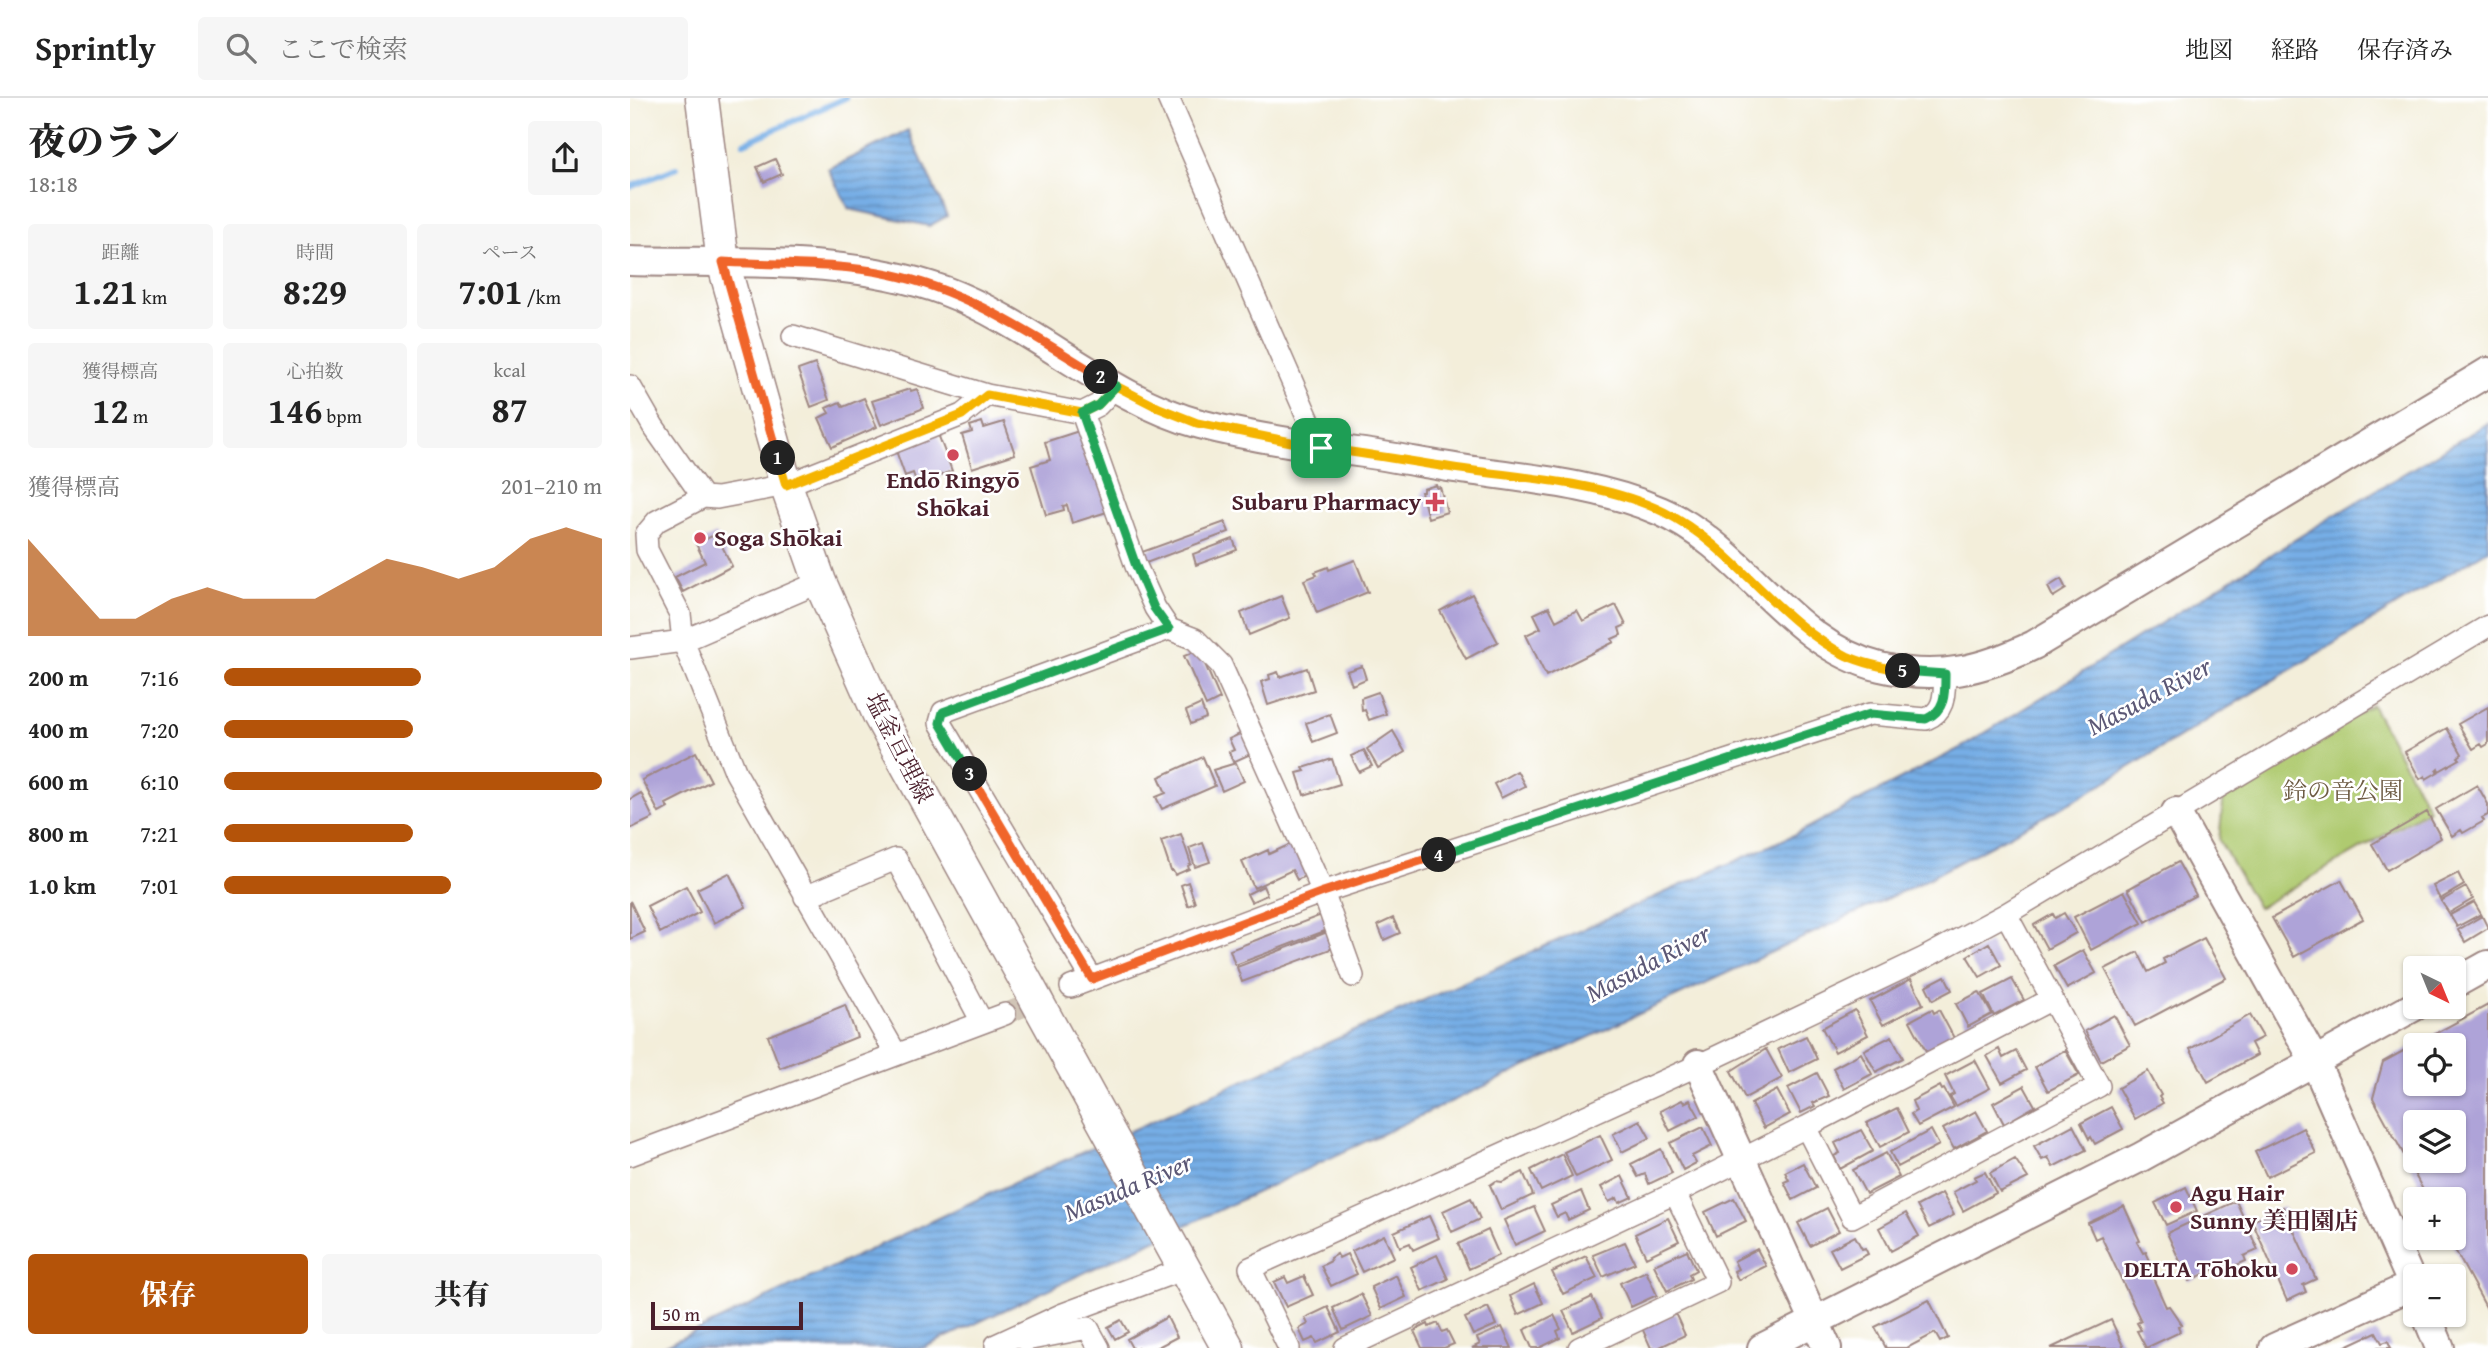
<!DOCTYPE html>
<html lang="ja">
<head>
<meta charset="utf-8">
<style>
  body { margin:0; font-family:"Gentium Book Plus","Noto Serif JP",serif; background:#f6f6f6; color:#222; height:100vh; display:flex; flex-direction:column; font-size:26px; white-space:nowrap }
  * { box-sizing:border-box; margin:0 }
  p { font-size:23px; color:#767676 }
  .icon { flex:none; width:38px; height:38px; fill:none; stroke:currentColor; stroke-width:2; stroke-linecap:round; stroke-linejoin:round }
  .map { position:relative; flex:1; overflow:hidden }
  .panel { display:flex; flex-direction:column; background:#fff; width:630px }
  .panel>* { flex:none }
  .needle { width:46px; rotate:137deg }
  .fabs { position:absolute; left:1773px; top:858px; display:grid; gap:14px }
  .fabs a { display:grid; place-items:center; width:63px; height:63px; border-radius:7px; background:#fff; box-shadow:0 2px 5px #0004; font-size:35px }
  .scale { position:absolute; left:21px; bottom:18px; width:152px; box-sizing:border-box; padding-left:7px; border:4px solid #4a1f2b; border-top:0; font-size:19px; line-height:24px; white-space:nowrap; color:#4a1f2b; -webkit-text-stroke:5px #fff; paint-order:stroke }
  .pin { position:absolute; display:grid; place-items:center; width:60px; height:60px; color:#fff; margin:-30px; border-radius:14px; box-shadow:0 4px 10px #0006 }
  .km { position:absolute; width:35px; height:35px; margin:-18px; border-radius:50%; background:#222; color:#fff; font-size:19px; line-height:35px; text-align:center }
  .round { display:grid; place-items:center; flex:none; width:74px; height:74px; border-radius:7px; background:#f6f6f6 }
  .overview { display:flex; align-items:center; justify-content:space-between; height:119px; padding:0 28px }
  h1 { font-size:38px; font-weight:800; line-height:52px }
  .metrics { display:grid; grid-template-columns:repeat(3,1fr); gap:10px; height:119px; padding:7px 28px }
  .metrics div { display:grid; align-content:center; border-radius:7px; background:#f6f6f6; text-align:center }
  .metrics b { font-size:35px; font-weight:800 }
  .metrics small { font-size:19px; font-weight:400 }
  .metrics p { font-size:19px }
  .chart { height:196px; padding:14px 28px }
  .chart p { display:flex; justify-content:space-between }
  .chart svg { width:100%; height:126px; margin-top:7px; fill:#b45309; opacity:.7 }
  .action { display:flex; gap:14px; margin-top:auto; padding:14px 28px }
  .action a { flex:1; height:80px; border-radius:7px; background:#b45309; color:#fff; font-size:28px; font-weight:800; line-height:80px; text-align:center }
  .action a+a { background:#f6f6f6; color:#222 }
  ul { padding:0 28px; list-style:none; font-size:23px }
  li { display:grid; grid-template-columns:112px 84px 1fr; align-items:center; height:52px }
  li i { height:18px; border-radius:9px; background:#b45309 }
  header { display:flex; align-items:center; gap:42px; box-sizing:border-box; height:98px; padding:0 35px; background:#fff; border-bottom:2px solid #e0e0e0 }
  header strong { font-size:33px }
  nav { display:flex; gap:38px; margin-inline-start:auto; font-size:24px }
  .search { width:490px; height:63px; background:#f6f6f6; display:flex; align-items:center; gap:18px; box-sizing:border-box; padding:0 24px; border-radius:7px; color:#767676; font-size:26px }
  main { display:flex; flex:1; min-height:0 }
  .map>svg:first-child { display:block }
</style>
</head>
<body>
<header>
<strong>Sprintly</strong>
<div class="search"><svg class="icon" aria-label="search" viewBox="0 0 24 24"><circle cx="10" cy="10" r="6"/><path d="M15 15l6 6"/></svg>ここで検索</div>
<nav><a>地図</a><a>経路</a><a>保存済み</a></nav>
</header>
<main>
<section class="panel">
<div class="overview"><div><h1>夜のラン</h1><p>18:18</p></div><a class="round"><svg class="icon" aria-label="share" viewBox="0 0 24 24"><path d="M12 15V3M7 8l5-5 5 5M5 13v7h14v-7"/></svg></a></div>
<div class="metrics">
<div><p>距離</p><b>1.21<small> km</small></b></div>
<div><p>時間</p><b>8:29</b></div>
<div><p>ペース</p><b>7:01<small> /km</small></b></div>
</div>
<div class="metrics">
<div><p>獲得標高</p><b>12<small> m</small></b></div>
<div><p>心拍数</p><b>146<small> bpm</small></b></div>
<div><p>kcal</p><b>87</b></div>
</div>
<div class="chart"><p><span>獲得標高</span>201–210 m</p>
<svg viewBox="0 0 160 44" preserveAspectRatio="none"><path d="M0 44V10L10 24L20 38L30 38L40 31L50 27L60 31L70 31L80 31L90 24L100 17L110 20L120 24L130 20L140 10L150 6L160 10V44z"/></svg>
</div>
<ul>
<li><b>200 m</b>7:16<i style="width:52%"></i></li>
<li><b>400 m</b>7:20<i style="width:50%"></i></li>
<li><b>600 m</b>6:10<i style="width:100%"></i></li>
<li><b>800 m</b>7:21<i style="width:50%"></i></li>
<li><b>1.0 km</b>7:01<i style="width:60%"></i></li>
</ul>
<div class="action"><a>保存</a><a>共有</a></div>
</section>
<div class="map">
<svg width="1858" height="1250" viewBox="0 0 1858 1250">
  <defs>
    <pattern id="water-rules" width="6" height="5" patternUnits="userSpaceOnUse" patternTransform="scale(1.75)"><rect width="6" height="5" fill="#76aee6"/><path d="M0 2.5h6" fill="none" stroke="#638dbb"/></pattern>
  </defs>
  <rect width="100%" height="100%" fill="#fff"/>
  <filter id="ink" filterUnits="userSpaceOnUse"><feTurbulence type="fractalNoise" baseFrequency=".0143" numOctaves="2"/><feDisplacementMap in="SourceGraphic" scale="14" xChannelSelector="R" yChannelSelector="G"/><feConvolveMatrix kernelMatrix="1 2 1 2 8 2 1 2 1" color-interpolation-filters="sRGB"/></filter>
  <filter id="wash" filterUnits="userSpaceOnUse"><feTurbulence type="fractalNoise" baseFrequency=".00686" numOctaves="4" result="noise"/><feDisplacementMap in="SourceGraphic" scale="28" xChannelSelector="R" yChannelSelector="G"/><feGaussianBlur stdDeviation="1.57" result="paint"/><feColorMatrix in="noise" values="0 0 0 0 0 0 0 0 0 0 0 0 0 0 0 0 0 1.4 0 .05"/><feComposite in="paint" operator="in"/></filter>
  <g filter="url(#wash)">
    <rect width="100%" height="100%" fill="#f3eeda"/>
    <path fill="#afca70" stroke="#7c744e" stroke-width="2" d="M1742 607 1799 711 1628 810 1589 742 1594 697Z"/>
    <path fill="url(#water-rules)" stroke="#606688" stroke-width="2" d="M278 32 317 118 299 128 219 111 198 71Z
      M1858 325V452L1449 700 1290 785 293 1250H30L359 1096 1166 736 1334 648 1690 426Z"/>
    <g fill="none" stroke-linecap="round" stroke-linejoin="round">
      <path stroke="#76aee6" stroke-width="6" d="M114 45 215 0
        M0 89 46 70"/>
    </g>
    <g id="blocks">
      <path fill="#aea3d8" fill-rule="evenodd" d="M145 61 152 76 134 84 127 69Z
        M185 266 199 302 181 309 168 272Z
        M280 291 281 293 287 291 294 310 251 327 242 303Z
        M234 300 247 329 202 349 189 320 199 315 196 310 210 304 213 309Z
        M352 324 354 330 374 324 385 356 342 370 332 337 342 334 340 328Z
        M455 331 480 413 442 425 437 407 433 408 434 412 416 417 401 368 420 362 415 344Z
        M308 336 322 373 287 386 283 375 275 378 265 350Z
        M806 387 807 390 810 389 817 414 798 420 791 394H793V391Z
        M595 424 599 434 516 465 512 454Z
        M86 436 102 468 53 494 45 479 75 464 66 446Z
        M603 441 607 452 566 467 563 456Z
        M725 462 738 494 687 515 674 482 687 477 685 474 698 469 699 472Z
        M1431 481 1436 491 1423 499 1418 489Z
        M842 496 868 544 836 561 810 513Z
        M651 498 660 520 619 537 611 515Z
        M986 507 996 527 989 530 991 537 982 541 984 544 916 578 896 537 911 530 904 516 919 509 926 523 947 512 953 523Z
        M569 552 590 601 576 608 554 558Z
        M732 568 736 581 722 587 717 573Z
        M677 570 684 592 638 607 631 584 640 581 639 577 648 574 650 579Z
        M748 594 756 616 739 622 735 612 732 613 731 600Z
        M571 606 576 620 561 626 556 613Z
        M1858 609V646L1853 649 1851 646 1843 651 1828 626Z
        M700 616 707 635 683 644 676 625Z
        M1817 630 1832 656 1828 659 1830 661 1809 673 1808 670 1806 672 1808 674 1796 681 1795 678 1790 681 1775 654Z
        M616 633 625 654 603 664 599 654 604 652 599 641Z
        M763 633 775 654 748 670 737 651Z
        M734 652 742 668 729 674 721 658Z
        M66 654 81 683 36 706 38 710 29 715 12 682Z
        M573 659 585 688 532 711 526 699 536 695 529 679Z
        M702 661 710 686 674 697 667 675 675 673 673 670Z
        M606 665 614 683 592 693 583 672Z
        M887 673 895 688 871 700 864 686Z
        M1847 687 1858 706V717L1852 720 1854 723 1833 735 1831 732 1822 738 1806 711Z
        M11 695 23 720 0 731V701Z
        M1797 714 1811 740 1757 772 1742 746Z
        M551 736 561 766 558 768 559 771 545 777 543 773H541L531 743Z
        M667 743 681 775 667 782 662 772 624 790 612 764 638 752 639 756Z
        M573 745 580 764 565 769 559 750Z
        M1548 764 1566 797 1516 824 1498 791Z
        M99 775 116 809 84 825 67 791Z
        M1828 775 1834 787 1810 801 1803 788Z
        M1711 782 1733 821 1664 859 1642 820Z
        M558 784 565 805 558 808 551 787Z
        M56 788 70 814 30 835 17 808Z
        M633 788 637 797 621 804 617 796Z
        M1836 789 1843 801 1819 815 1811 803Z
        M1494 793 1512 825 1461 852 1444 819Z
        M0 803 15 834 0 841Z
        M1844 804 1851 816 1827 829 1820 817Z
        M1434 815 1446 835 1417 851 1404 827 1423 816 1425 820Z
        M694 816 700 831 605 867 600 852Z
        M1852 818 1858 830 1835 844 1828 832Z
        M763 820 770 835 754 842 748 827Z
        M700 833 706 849 612 884 607 869Z
        M1574 840 1596 880 1505 928 1475 871 1508 854 1518 874 1535 865 1533 861Z
        M1359 845 1371 867 1350 879 1337 858Z
        M1453 852 1466 875 1437 891 1424 868Z
        M1315 878 1322 892 1303 902 1296 888Z
        M1281 881 1293 906 1253 927 1240 903Z
        M1382 881 1394 902 1364 918 1353 896Z
        M1349 894 1362 916 1338 929 1326 906Z
        M215 907 227 939 150 970 138 938Z
        M1858 907V1213L1818 1139H1824V1101H1798L1743 1000 1753 964ZM1785 947H1824V985H1785ZM1785 1024H1824V1062H1785Z
        M1302 911 1304 915 1309 912 1324 940 1297 955 1280 923Z
        M1225 912 1238 937 1205 954 1192 930Z
        M1484 917 1500 947 1471 963 1455 933Z
        M1620 917 1633 939 1621 945 1627 957 1578 984 1560 951Z
        M1176 938 1187 961 1159 975 1148 951Z
        M1262 938 1273 960 1246 974 1234 952Z
        M1136 951 1152 980 1115 1000 1101 973Z
        M1369 951 1373 960 1386 953 1396 972 1372 985 1357 958Z
        M1435 952 1449 977 1418 993 1405 969Z
        M1231 955 1242 976 1214 991 1203 970Z
        M1345 962 1360 990 1326 1008 1320 998 1324 996 1315 978Z
        M1518 973 1531 997 1529 999 1533 1005 1505 1021 1488 990Z
        M1187 975 1199 998 1183 1005 1185 1008 1171 1015 1158 990Z
        M1310 988 1312 992 1314 991 1324 1009 1288 1028 1281 1016 1286 1013 1282 1003Z
        M1394 988 1405 1008 1374 1026 1363 1005Z
        M1147 992 1160 1016 1134 1030 1121 1006Z
        M1052 1002 1054 1005 1060 1002 1069 1018 1040 1033 1030 1013Z
        M1481 1009 1493 1031 1465 1046 1461 1039 1459 1041 1451 1025Z
        M1267 1010 1279 1034 1250 1049 1237 1025Z
        M1346 1013 1357 1033 1324 1051 1313 1031Z
        M1010 1022 1020 1040 992 1054 983 1036Z
        M1443 1027 1456 1052 1423 1069 1418 1059 1412 1062 1404 1048Z
        M1073 1029 1082 1048 1062 1058 1066 1065 1053 1072 1040 1045Z
        M1673 1030 1686 1055 1637 1079 1625 1054Z
        M1231 1032 1243 1053 1210 1071 1204 1058 1210 1055 1205 1045Z
        M1301 1032 1309 1047 1268 1069 1260 1054Z
        M970 1037 982 1062 946 1079 934 1054Z
        M1031 1051 1042 1075 1019 1086 1015 1076 1008 1079 1001 1066Z
        M1256 1055 1269 1079 1236 1096 1223 1072Z
        M932 1056 942 1078 911 1093 901 1072Z
        M1385 1061 1398 1080 1370 1094 1360 1075Z
        M1173 1065 1186 1090 1163 1102 1154 1084 1159 1082 1155 1074Z
        M893 1074 903 1097 871 1112 860 1087 866 1083 872 1084Z
        M1355 1074 1366 1095 1333 1113 1323 1094 1346 1082 1344 1079Z
        M992 1078 1002 1099 989 1105 987 1100 979 1104 971 1089Z
        M1556 1089 1567 1113 1536 1127 1525 1105Z
        M951 1093 959 1112 938 1122 935 1115 927 1119 921 1107Z
        M1312 1095 1324 1117 1299 1130 1287 1108Z
        M841 1100 850 1121 822 1134 813 1113Z
        M1104 1100 1116 1123 1086 1138 1075 1114Z
        M1606 1103 1628 1152 1614 1158 1616 1163 1600 1170 1598 1165 1559 1183 1537 1135Z
        M1494 1108 1510 1143 1507 1144 1513 1155 1516 1154 1522 1167 1518 1169 1536 1209 1539 1208 1552 1227 1548 1228 1550 1234 1516 1250 1507 1233 1511 1232 1507 1225 1511 1223 1471 1138 1465 1141 1458 1125Z
        M904 1109 915 1133 885 1147 874 1122Z
        M1653 1109 1686 1181 1673 1187 1676 1194 1657 1203 1622 1123Z
        M1197 1110 1209 1133 1180 1148 1168 1125Z
        M1276 1115 1289 1138 1261 1153 1249 1130Z
        M799 1118 809 1140 783 1152 780 1145 770 1149 764 1134Z
        M1038 1120 1049 1143 1016 1159 1005 1136Z
        M858 1132 869 1157 839 1171 828 1146Z
        M754 1137 764 1159 732 1174 722 1153Z
        M1225 1138 1232 1151 1235 1150 1238 1156 1210 1170 1200 1151Z
        M995 1144 1005 1165 973 1179 963 1157Z
        M1127 1151 1136 1168 1108 1182 1104 1173 1108 1171 1104 1163Z
        M1057 1152 1066 1172 1059 1176 1061 1181 1037 1193 1024 1167Z
        M707 1156 709 1160 717 1156 727 1176 701 1188 691 1168 701 1163 700 1160Z
        M807 1157 818 1181 792 1193 781 1169Z
        M956 1158 967 1180 933 1196 922 1174Z
        M1016 1173 1027 1197 1001 1209 990 1185Z
        M766 1177 776 1199 751 1211 741 1189Z
        M674 1178 683 1197 656 1209 644 1184 655 1179 658 1185Z
        M904 1186 913 1205 888 1217 880 1198Z
        M731 1196 742 1218 713 1232 703 1210Z
        M962 1199 972 1220 943 1234 933 1213Z
        M1299 1202 1318 1240 1310 1244 1305 1235 1277 1250H1256L1245 1229Z
        M698 1209 710 1234 687 1245 684 1240 675 1244 669 1231 678 1226 675 1220Z
        M858 1209 866 1227 843 1237 835 1220Z
        M1045 1215 1055 1237 1028 1250H1021L1012 1230Z
        M924 1217 931 1231 927 1233 930 1240 909 1250H902L894 1232Z
        M537 1219 547 1239 526 1250H502L497 1241Z
        M491 1222 498 1234 485 1241 478 1229Z
        M1481 1222 1494 1250H1421Z
        M808 1225 812 1234 817 1232 824 1246 814 1250H792L784 1233 798 1226 799 1229Z
        M872 1229 882 1250H842L850 1246 847 1240Z
        M1746 1234 1752 1245 1758 1243 1761 1250H1712Z"/>
    </g>
  </g>
  <g filter="url(#ink)">
    <use href="#blocks" fill-opacity="0" stroke="#9e8682" stroke-width="2"/>
    <g fill="none" stroke-linecap="round" stroke-linejoin="round">
      <path stroke="#d1c5b7" stroke-width="21" stroke-dasharray="21 10" stroke-linecap="butt" d="M375 916 441 889"/>
      <defs>
        <path id="street" d="M538 0 691 350
          M163 238 357 297 452 315 468 307 486 288
          M0 288 23 328 73 399 87 400 156 387 332 317 357 297
          M452 315 506 468 525 510 539 531 565 541 591 567 693 794 723 878
          M73 399 27 423 16 436 17 452 50 516 53 543 106 675 266 956
          M0 550 53 543 190 484
          M175 799 266 761 352 924
          M462 881 310 625 313 614 539 531
          M441 889 693 794 1240 616 1296 621C1316 613 1314 595 1315 576
          M1176 1029 1422 901
          M0 1057 375 916
          M396 1242 458 1230 469 1250
          M366 1247 433 1216 554 1171
          M659 1250 620 1170 1084 960 1294 860 1376 816 1858 528
          M715 1250 1045 1095
          M949 1250 1088 1184 1045 1095 1176 1029 1222 1119 1469 988 1376 816"/>
        <path id="secondary" d="M0 163C104 166 216 157 315 193 403 226 480 302 570 326 623 340 679 348 734 355 769 360 803 367 838 372 903 381 970 387 1030 413 1114 449 1159 547 1250 569 1308 583 1352 572 1404 547L1858 274
          M1546 714 1685 964 1785 1192
          M1824 886 1858 867
          M1068 966 1197 1250
          M1796 1216 1810 1250
          M1132 1250 1511 1059 1785 908
          M1644 1250 1783 1187"/>
        <path id="primary" d="M72 0 93 164 156 387 190 484 249 617 598 1250"/>
      </defs>
      <use href="#street" stroke="#9e8682" stroke-width="24"/>
      <use href="#secondary" stroke="#9e8682" stroke-width="32"/>
      <use href="#primary" stroke="#9e8682" stroke-width="35"/>
      <use href="#street" stroke="#fff" stroke-width="21"/>
      <use href="#secondary" stroke="#fff" stroke-width="28"/>
      <use href="#primary" stroke="#fff" stroke-width="32"/>
    </g>
  </g>
  <g fill="none" stroke-linecap="round" stroke-linejoin="round" filter="url(#ink)">
    <defs>
      <path id="split-1" d="M148 360 156 387 332 317 357 297 452 315 468 307 486 288 529 310 567 325 691 350"/>
      <path id="split-2" d="M148 360 93 164C148 167 206 165 259 176 337 192 405 239 471 279"/>
      <path id="split-3" d="M340 676 310 625 313 614 539 531 524 510 506 468 452 315 468 307 486 288 471 279"/>
      <path id="split-4" d="M340 676 462 881 693 794 809 757"/>
      <path id="split-5" d="M809 757 1240 616 1296 621C1316 612 1315 595 1315 576L1273 573"/>
      <path id="split-6" d="M691 350C740 356 789 365 838 372 903 381 975 385 1034 414 1105 449 1147 524 1217 558 1235 566 1255 570 1273 573"/>
    </defs>
    <use href="#split-1" stroke="#fff" stroke-width="14"/>
    <use href="#split-2" stroke="#fff" stroke-width="14"/>
    <use href="#split-3" stroke="#fff" stroke-width="14"/>
    <use href="#split-4" stroke="#fff" stroke-width="14"/>
    <use href="#split-5" stroke="#fff" stroke-width="14"/>
    <use href="#split-6" stroke="#fff" stroke-width="14"/>
    <use href="#split-1" stroke="#f5b400" stroke-width="9"/>
    <use href="#split-2" stroke="#f0652b" stroke-width="9"/>
    <use href="#split-3" stroke="#22a559" stroke-width="9"/>
    <use href="#split-4" stroke="#f0652b" stroke-width="9"/>
    <use href="#split-5" stroke="#22a559" stroke-width="9"/>
    <use href="#split-6" stroke="#f5b400" stroke-width="9"/>
  </g>
  <g fill="#d1495b" stroke="#fff" stroke-width="2.5">
    <circle cx="323" cy="357" r="7"/>
    <path d="M801.5 393.5h7v7h7v7h-7v7h-7v-7h-7v-7h7z"/>
    <circle cx="70" cy="440" r="7"/>
    <circle cx="1546" cy="1109" r="7"/>
    <circle cx="1662" cy="1171" r="7"/>
  </g>
  <g text-anchor="middle" stroke-width="5" stroke-linejoin="round" paint-order="stroke">
    <g font-size="24" font-weight="bold" fill="#4a1f2b" stroke="#fff" text-anchor="end">
      <text x="323" y="390" text-anchor="middle">Endō Ringyō<tspan x="323" dy="28">Shōkai</tspan></text>
      <text x="791" y="412">Subaru Pharmacy</text>
      <text x="84" y="448" text-anchor="start">Soga Shōkai</text>
      <text x="1560" y="1103" text-anchor="start">Agu Hair<tspan x="1560" dy="28">Sunny 美田園店</tspan></text>
      <text x="1648" y="1179">DELTA Tōhoku</text>
    </g>
    <g font-size="24" fill="#4a1f2b" stroke="#fff">
      <text transform="translate(269 650) rotate(63)" y="8">塩釜亘理線</text>
    </g>
    <g font-size="24" fill="#6d5b43" stroke="#fff">
      <text x="1713" y="701">鈴の音公園</text>
    </g>
    <g font-size="26" font-style="italic" fill="#5c5876" stroke="#fff">
      <text transform="translate(1519 598) rotate(-28)" y="9">Masuda River</text>
      <text transform="translate(1018 865) rotate(-28)" y="9">Masuda River</text>
      <text transform="translate(498 1089) rotate(-23)" y="9">Masuda River</text>
    </g>
  </g>
</svg>
<div class="fabs">
<a><svg class="needle" viewBox="-14 -14 28 28"><path d="M0-13l5 13h-10z" fill="#e53935"/><path d="M0 13l5-13h-10z" fill="#767676"/></svg></a>
<a><svg class="icon" aria-label="locate" viewBox="0 0 24 24"><circle cx="12" cy="12" r="6"/><path d="M12 2v4M12 18v4M2 12h4M18 12h4"/></svg></a>
<a><svg class="icon" aria-label="layers" viewBox="0 0 24 24"><path d="M12 4l9 5-9 5-9-5zM3 14l9 5 9-5"/></svg></a>
<a>+</a>
<a>−</a>
</div>
<div class="scale">50 m</div>
<div class="pin" style="left:691px;top:350px;background:#1e9e55"><svg class="icon" aria-label="arrive" viewBox="0 0 24 24"><path d="M6 21V4h12l-3 4 3 4H6"/></svg></div>
<b class="km" style="left:148px;top:360px">1</b>
<b class="km" style="left:471px;top:279px">2</b>
<b class="km" style="left:340px;top:676px">3</b>
<b class="km" style="left:809px;top:757px">4</b>
<b class="km" style="left:1273px;top:573px">5</b>
</div>
</main>
</body>
</html>
